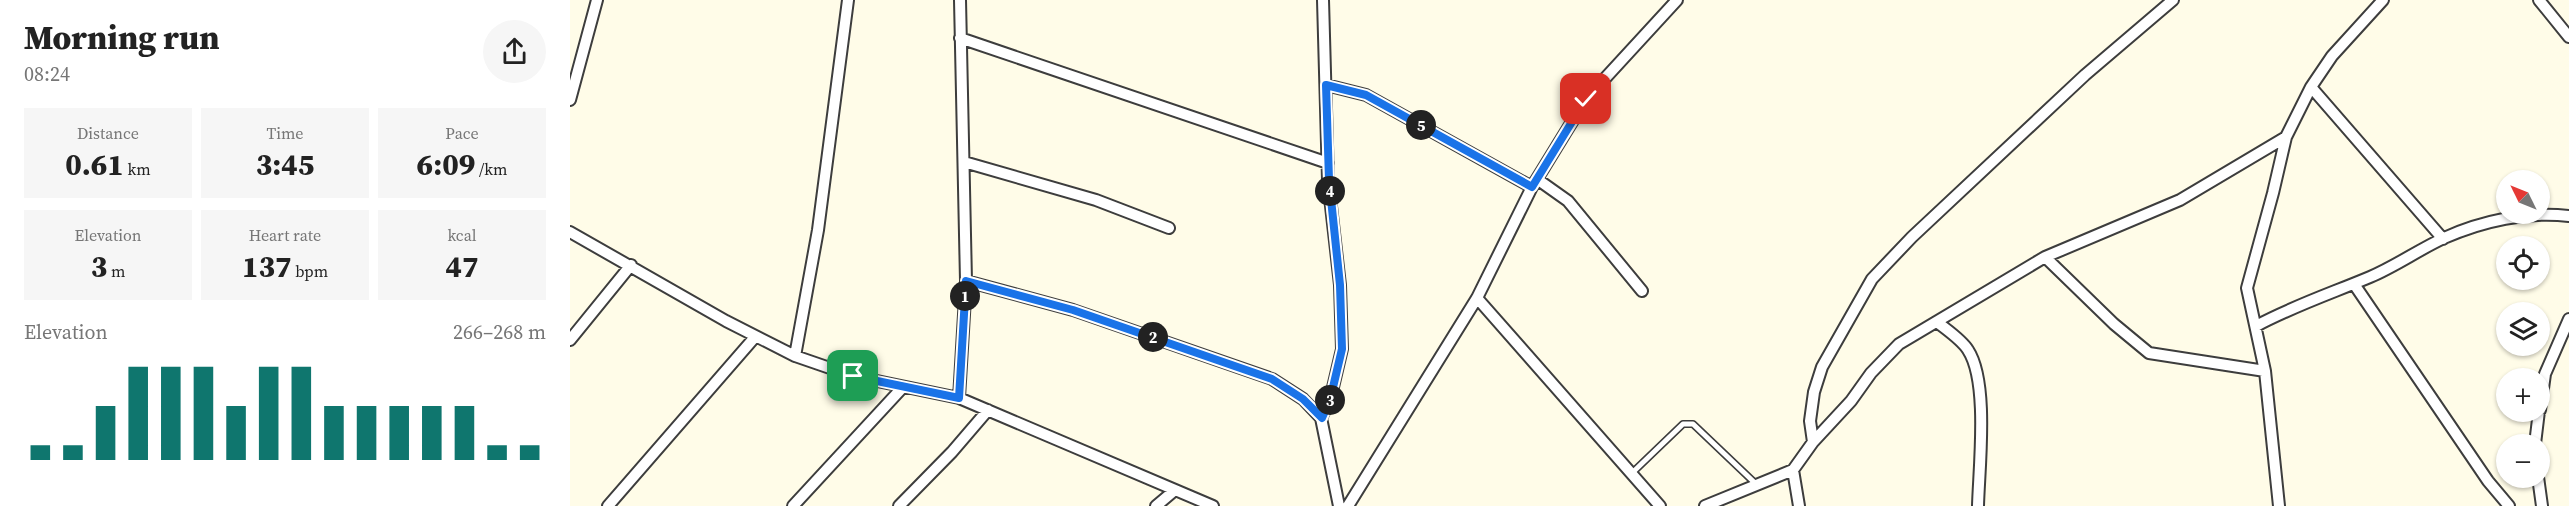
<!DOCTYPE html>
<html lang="en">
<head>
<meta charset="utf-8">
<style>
  body { margin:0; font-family:"Source Serif 4",serif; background:#f6f6f6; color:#222; height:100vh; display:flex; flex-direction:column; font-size:22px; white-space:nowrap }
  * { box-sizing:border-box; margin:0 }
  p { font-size:20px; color:#767676 }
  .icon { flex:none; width:33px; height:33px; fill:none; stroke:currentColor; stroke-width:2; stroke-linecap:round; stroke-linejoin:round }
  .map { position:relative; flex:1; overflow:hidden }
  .side { display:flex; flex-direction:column; background:#fff; width:570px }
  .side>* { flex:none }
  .needle { width:39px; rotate:313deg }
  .buttons { position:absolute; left:1926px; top:170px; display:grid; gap:12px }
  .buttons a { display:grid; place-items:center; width:54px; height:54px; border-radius:50%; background:#fff; box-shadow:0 2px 4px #0004; font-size:30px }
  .pin { position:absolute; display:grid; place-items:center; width:51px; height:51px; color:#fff; margin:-26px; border-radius:12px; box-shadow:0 3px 9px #0006 }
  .km { position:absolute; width:30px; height:30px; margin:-15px; border-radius:50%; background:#222; color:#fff; font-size:16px; line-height:30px; text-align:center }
  .round { display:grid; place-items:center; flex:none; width:63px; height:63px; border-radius:32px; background:#f6f6f6 }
  .summary { display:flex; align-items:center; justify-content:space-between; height:102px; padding:0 24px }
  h1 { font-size:33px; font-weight:800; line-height:45px }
  .stats { display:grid; grid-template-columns:repeat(3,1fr); gap:9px; height:102px; padding:6px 24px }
  .stats div { display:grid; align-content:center; border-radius:0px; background:#f6f6f6; text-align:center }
  .stats b { font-size:30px; font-weight:800 }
  .stats small { font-size:16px; font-weight:400 }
  .stats p { font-size:16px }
  .chart { height:168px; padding:12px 24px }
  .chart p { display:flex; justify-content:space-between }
  .chart svg { width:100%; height:108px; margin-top:6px; stroke:#0f766e; stroke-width:6 }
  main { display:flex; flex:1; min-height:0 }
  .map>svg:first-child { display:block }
</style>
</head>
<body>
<main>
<section class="side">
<div class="summary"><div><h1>Morning run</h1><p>08:24</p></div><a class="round"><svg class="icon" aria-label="share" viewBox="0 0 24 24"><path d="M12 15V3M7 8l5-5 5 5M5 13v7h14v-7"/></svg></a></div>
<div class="stats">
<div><p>Distance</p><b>0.61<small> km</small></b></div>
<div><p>Time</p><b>3:45</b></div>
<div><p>Pace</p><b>6:09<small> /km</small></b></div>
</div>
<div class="stats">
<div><p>Elevation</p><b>3<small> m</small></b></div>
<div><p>Heart rate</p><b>137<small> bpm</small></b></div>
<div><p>kcal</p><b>47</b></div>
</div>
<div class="chart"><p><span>Elevation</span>266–268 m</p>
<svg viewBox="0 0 160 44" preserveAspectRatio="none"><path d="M5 44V38M15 44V38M25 44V22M35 44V6M45 44V6M55 44V6M65 44V22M75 44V6M85 44V6M95 44V22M105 44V22M115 44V22M125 44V22M135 44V22M145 44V38M155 44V38"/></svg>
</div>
</section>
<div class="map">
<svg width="1999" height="506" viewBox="0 0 1999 506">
  <rect width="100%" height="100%" fill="#fffce8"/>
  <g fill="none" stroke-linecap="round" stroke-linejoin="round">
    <defs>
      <path id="lane" d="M1062 473 1113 424H1123L1186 484"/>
      <path id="street" d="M1969 0 1999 37
        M390 38 758 163
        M756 85 796 95 962 187
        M1741 87 1873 239
        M0 100 27 0
        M394 162 526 200 599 228
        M967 179 998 201 1072 291
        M0 232 156 321 225 356 283 376 389 398 643 506
        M1475 257 1544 324 1579 353 1695 371
        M396 281 503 310 702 379 733 399 751 418 769 506
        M1784 284 1918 481 1939 506
        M907 298 1090 506
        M1367 322C1377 330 1392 340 1398 350 1419 382 1409 467 1408 506
        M1686 326C1723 306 1762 293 1800 277 1826 266 1848 250 1874 238 1912 221 1957 211 1999 216
        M0 340 61 265
        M225 356 248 230 278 0
        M389 398 396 281 390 0
        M1970 410 1975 374 1999 319
        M751 418 760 400 772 349 770 285 758 180 753 0
        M1243 442 1240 421 1244 392 1252 367 1302 279 1342 237 1515 75 1603 0
        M1965 444 1969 411
        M1223 470 1243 442 1281 401 1301 373 1329 344 1475 257 1610 200 1716 137 1741 87 1762 56 1813 0
        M1968 477 1972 506
        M38 506 185 337
        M223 506 333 387
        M329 506 382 452 418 410
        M586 506 605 490
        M778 506 907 298 962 187 1016 99 1107 0
        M1135 506 1223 470 1229 506
        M1709 506 1695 371 1677 288 1703 193 1716 137"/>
    </defs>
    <use href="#lane" stroke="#3d3d3d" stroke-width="8"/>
    <use href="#street" stroke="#3d3d3d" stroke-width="14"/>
    <use href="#lane" stroke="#fff" stroke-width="5"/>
    <use href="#street" stroke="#fff" stroke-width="10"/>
  </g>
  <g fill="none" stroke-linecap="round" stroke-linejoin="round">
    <defs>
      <path id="route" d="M283 376 389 398 396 281 503 310 702 379 733 399 752 418 760 400 772 349 770 285 759 180 756 85 796 95 962 187 1016 99"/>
    </defs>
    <use href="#route" stroke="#fff" stroke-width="12"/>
    <use href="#route" stroke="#1a73e8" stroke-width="8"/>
  </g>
</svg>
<div class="buttons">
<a><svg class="needle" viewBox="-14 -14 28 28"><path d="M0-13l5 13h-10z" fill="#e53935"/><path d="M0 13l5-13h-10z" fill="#767676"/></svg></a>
<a><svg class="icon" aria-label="locate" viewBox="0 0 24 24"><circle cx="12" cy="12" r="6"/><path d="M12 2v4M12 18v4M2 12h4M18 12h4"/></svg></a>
<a><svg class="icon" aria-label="layers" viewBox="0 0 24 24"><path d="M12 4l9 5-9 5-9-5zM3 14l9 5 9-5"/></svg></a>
<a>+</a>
<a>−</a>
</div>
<div class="pin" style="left:283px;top:376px;background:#1e9e55"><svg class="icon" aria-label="arrive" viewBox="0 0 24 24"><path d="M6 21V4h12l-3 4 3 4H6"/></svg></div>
<div class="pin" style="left:1016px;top:99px;background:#d93025"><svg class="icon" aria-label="check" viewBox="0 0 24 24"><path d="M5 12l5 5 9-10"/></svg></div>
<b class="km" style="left:395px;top:296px">1</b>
<b class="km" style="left:583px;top:337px">2</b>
<b class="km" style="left:760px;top:400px">3</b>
<b class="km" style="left:760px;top:191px">4</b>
<b class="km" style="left:851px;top:125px">5</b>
</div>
</main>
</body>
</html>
